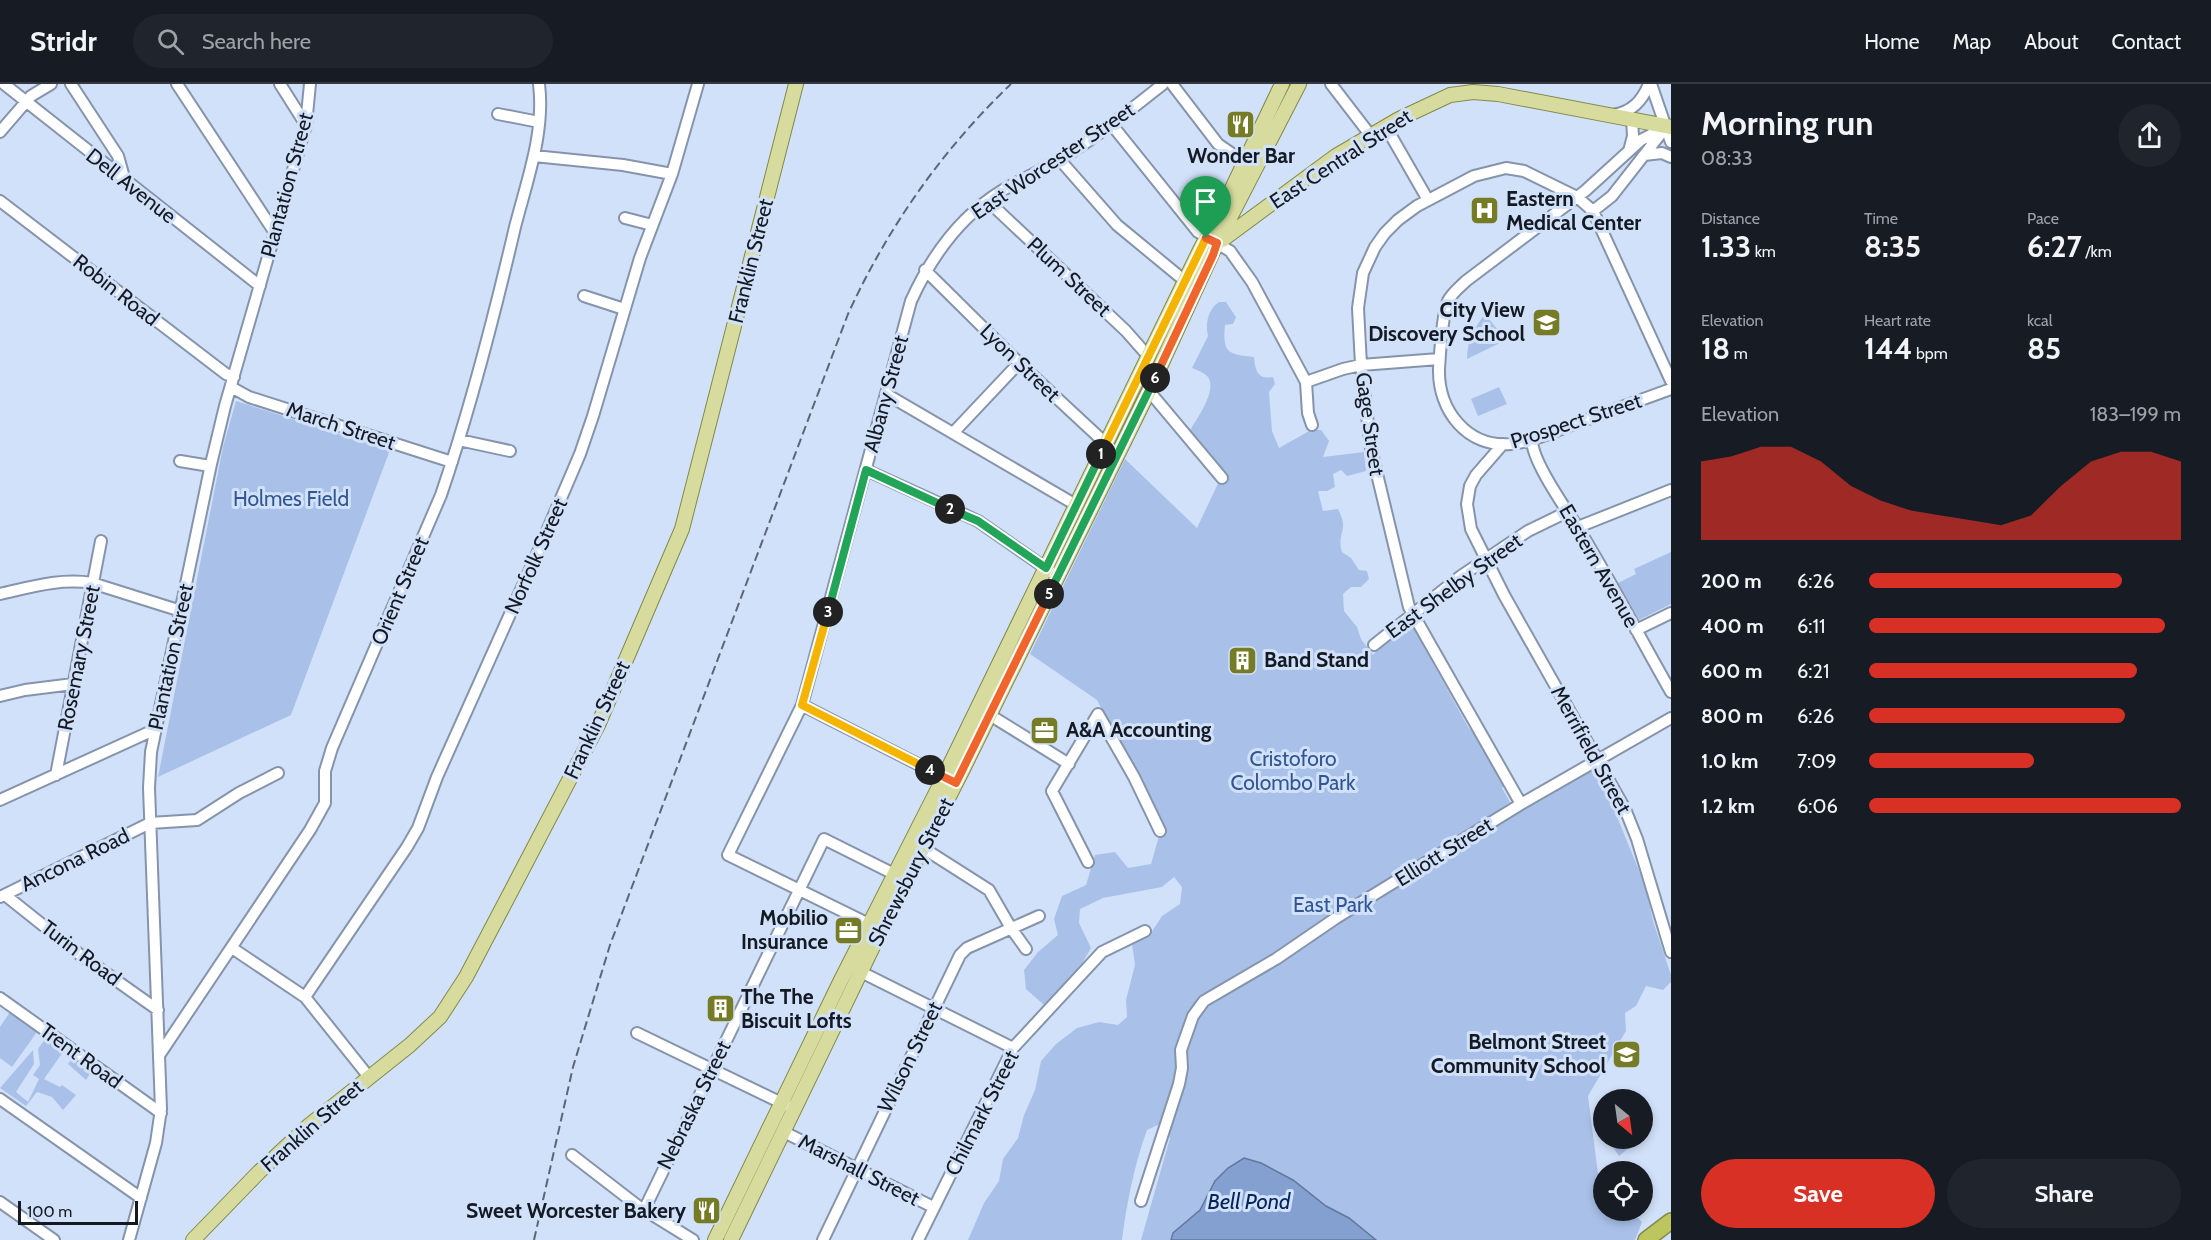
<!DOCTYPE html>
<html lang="en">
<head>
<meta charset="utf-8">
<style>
  body { margin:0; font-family:Cabin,sans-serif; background:#20242c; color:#f1f3f6; height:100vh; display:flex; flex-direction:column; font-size:22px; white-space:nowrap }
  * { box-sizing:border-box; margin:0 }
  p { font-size:20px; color:#9ea1a6 }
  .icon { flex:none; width:33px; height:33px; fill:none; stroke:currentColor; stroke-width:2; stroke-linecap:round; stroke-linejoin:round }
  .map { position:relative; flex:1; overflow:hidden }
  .sheet { display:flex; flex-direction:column; background:#171b24; width:540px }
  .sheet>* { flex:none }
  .needle { width:39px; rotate:151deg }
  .buttons { position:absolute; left:1593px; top:1005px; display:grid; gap:12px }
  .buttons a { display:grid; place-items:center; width:60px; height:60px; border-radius:50%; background:#171b24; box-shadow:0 3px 9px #0003; font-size:30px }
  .scale { position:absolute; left:18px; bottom:15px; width:120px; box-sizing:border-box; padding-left:6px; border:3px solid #141a23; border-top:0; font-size:16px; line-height:21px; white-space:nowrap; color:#141a23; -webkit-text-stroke:4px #d2e1fa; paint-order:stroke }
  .pin { position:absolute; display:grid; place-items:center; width:51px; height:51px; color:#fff; margin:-62px -26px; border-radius:50% 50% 50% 0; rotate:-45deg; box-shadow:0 0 6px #0007 }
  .pin .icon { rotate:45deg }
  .km { position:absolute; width:30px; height:30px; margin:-15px; border-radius:50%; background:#222; color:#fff; font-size:16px; line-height:30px; text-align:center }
  .round { display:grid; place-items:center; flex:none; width:63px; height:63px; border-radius:32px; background:#20242c }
  .overview { display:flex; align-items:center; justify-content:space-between; height:102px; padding:0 30px }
  h1 { font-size:33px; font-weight:700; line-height:45px }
  .stats { display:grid; grid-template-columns:repeat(3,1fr); gap:9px; height:102px; padding:6px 30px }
  .stats div { display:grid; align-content:center }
  .stats b { font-size:30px; font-weight:700 }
  .stats small { font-size:16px; font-weight:400 }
  .stats p { font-size:16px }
  .chart { height:168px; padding:12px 30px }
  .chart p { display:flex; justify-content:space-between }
  .chart svg { width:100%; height:108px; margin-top:6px; fill:#d93025; opacity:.7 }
  .primary-button { display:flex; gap:12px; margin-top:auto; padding:12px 30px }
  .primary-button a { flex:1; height:69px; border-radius:36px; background:#d93025; color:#fff; font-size:24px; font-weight:700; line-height:69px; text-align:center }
  .primary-button a+a { background:#20242c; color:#f1f3f6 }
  ul { padding:0 30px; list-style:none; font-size:20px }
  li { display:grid; grid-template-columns:96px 72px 1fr; align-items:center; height:45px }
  li i { height:15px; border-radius:8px; background:#d93025 }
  header { display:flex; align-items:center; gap:36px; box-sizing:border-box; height:84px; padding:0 30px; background:#171b24; border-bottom:2px solid #363941 }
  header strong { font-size:28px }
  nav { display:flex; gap:33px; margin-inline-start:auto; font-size:21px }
  .search { width:420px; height:54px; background:#20242c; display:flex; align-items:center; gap:15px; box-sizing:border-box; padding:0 21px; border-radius:33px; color:#9ea1a6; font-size:22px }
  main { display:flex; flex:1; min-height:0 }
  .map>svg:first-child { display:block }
</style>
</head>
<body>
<header>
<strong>Stridr</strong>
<div class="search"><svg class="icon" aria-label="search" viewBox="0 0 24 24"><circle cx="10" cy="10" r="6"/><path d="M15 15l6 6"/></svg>Search here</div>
<nav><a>Home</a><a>Map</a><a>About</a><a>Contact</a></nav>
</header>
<main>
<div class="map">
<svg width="1671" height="1156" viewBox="0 0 1671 1156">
  <rect width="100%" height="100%" fill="#d2e1fa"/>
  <path fill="#a9c1e9" d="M1219 218H1226L1236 233 1233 240 1225 241C1222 270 1229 270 1254 273 1255 287 1258 296 1273 293L1275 300 1269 308 1272 347 1279 364 1311 346H1321L1329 357 1323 373 1364 368 1366 387 1347 392 1341 386 1333 390 1335 403 1327 407H1318L1323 427 1338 425C1350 448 1336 448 1342 468L1351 474 1359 486 1367 487 1369 495 1361 503H1351L1343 510 1344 527 1357 543 1361 555 1373 571 1380 563 1412 541 1468 643 1480 657 1504 701 1502 704 1510 718 1500 725 1503 729 1588 685 1601 696 1613 723 1645 801 1653 837 1671 891V898L1663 906 1646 902 1636 922 1625 929 1626 947 1588 1012 1600 1105 1603 1109 1604 1126 1631 1127 1642 1138 1635 1156H1141L1170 1054 1158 1041 1147 1046C1134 1082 1127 1118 1122 1156H968L984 1119 999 1097 1003 1075 1018 1054 1024 1031 1035 1006 1041 977 1056 960 1077 944 1099 938 1118 941 1127 933 1126 916 1135 881 1132 860 1151 849 1162 832 1180 820 1182 803 1174 793 1162 803 1103 814 1080 825 1079 839 1091 864 1080 883 1044 921 1026 905 1024 886 1038 868 1058 851 1054 835 1062 812 1086 801 1095 771 1115 768 1128 784 1151 780 1159 752 1166 747 1097 616 1030 570 1125 375 1197 444 1222 391 1188 350C1195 337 1218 307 1208 293 1205 289 1197 286 1192 284L1208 252C1205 240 1208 225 1219 218Z
    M1485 230 1506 256 1467 275C1467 257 1474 244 1485 230Z
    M1499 303 1507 320 1478 332 1471 315Z
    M236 317 390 366 291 631 158 693 223 363Z
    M1671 468V520L1639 536 1618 499 1636 490 1634 485Z
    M10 928 37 948 12 983 0 974V943Z
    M45 955 63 968 44 995 60 1003 62 1001 76 1011 63 1026 52 1013 37 1008 26 1022 0 1004 33 966 34 980 16 1008 28 1018 39 995 33 991 40 981 38 965Z
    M73 972 92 987 86 996 68 980Z
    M1611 1055V1054L1640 1055 1619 1072 1612 1062Z"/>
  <path fill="#83a0d1" stroke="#62789d" stroke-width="1.5" d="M1244 1074 1261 1079 1293 1096 1326 1122 1349 1134 1376 1156H1171L1173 1149 1200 1126 1215 1097 1228 1084Z"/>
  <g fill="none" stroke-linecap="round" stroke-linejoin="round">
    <defs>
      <path id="minor" d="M4 0 260 202
        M71 0 118 72 125 97
        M177 0 275 149
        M280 0 306 41
        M1172 0 1218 60 1244 78
        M1331 0 1371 52
        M1651 0 1671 58
        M498 30 539 38
        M1613 31C1632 28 1642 17 1649 0
        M1112 41 1198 148 1230 167 1252 198 1306 298 1308 329 1312 341
        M1386 43 1428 116
        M1666 43 1641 56 1585 107 1466 197C1460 203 1452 209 1448 217 1442 231 1440 269 1439 285 1438 326 1467 364 1511 360 1532 358 1553 348 1572 341 1605 329 1638 317 1671 305
        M0 48 31 12 51 0
        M1629 67 1633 52 1632 35
        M1644 71 1662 69 1671 73
        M534 72 623 81 672 90
        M1060 76 1117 141 1191 202
        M0 117 226 290 234 293
        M988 117 1126 247 1148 272
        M1593 127 1612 112 1666 43
        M625 134 652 141
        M925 186 1019 279 1117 370
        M584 212 624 225
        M1306 298 1343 285 1361 281 1439 275
        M231 303 249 313 452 378
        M1149 307 1222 394
        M886 310 1076 421
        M953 349 1019 279
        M1532 355C1531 376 1566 425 1578 444 1611 497 1640 554 1671 608
        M459 356 510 367
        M1503 360 1476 391 1470 402 1467 420 1471 445 1504 511 1625 725 1637 755 1671 868
        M180 377 210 382
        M866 386 978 437 1057 492
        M1578 443 1671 406
        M0 510C31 503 60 494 92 499L181 527
        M1636 546 1671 529
        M1374 561 1461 492 1528 447 1567 428
        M0 612 25 606 73 600
        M802 621 949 696
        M985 628 1069 680
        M56 691 101 457
        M0 716 156 645
        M1521 720 1409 523 1371 365 1361 281 1358 224 1363 189 1375 163 1385 149 1398 136 1417 122 1474 92 1506 84 1524 87 1577 113 1593 127 1671 297
        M923 764 989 806 1011 844 1026 865
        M1088 778 1052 707 1098 630 1134 693 1160 747
        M5 811 79 870 158 926
        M0 813 150 739 197 736 239 709 278 689
        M875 843 728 771 802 621 911 217C931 173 960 132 1003 106 1027 93 1052 81 1075 66 1106 46 1134 23 1163 0
        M232 864 305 913 369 993
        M861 888 1013 964
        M305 913 407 763 418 744 437 693 541 461 580 370 593 332 640 174 672 90 698 0
        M0 914 161 1029
        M637 949 794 1025
        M160 970 310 746 325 719V687L332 664 441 411C471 323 494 233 515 143 527 96 545 49 539 0
        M0 1015 141 1114
        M784 1048 933 1123
        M572 1071 638 1122 693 1156
        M1141 1117 1179 1000 1182 984 1181 966 1193 932 1204 917 1276 875 1336 834 1521 720 1671 634
        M0 1118 54 1156
        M644 1126 824 755 894 790
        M129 1156 156 1059 161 1025 149 704 151 668 211 380 225 322 306 41 310 0
        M823 1156 960 871 967 864 1039 832
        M918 1156 1013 964 1102 868 1145 847"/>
      <path id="major" d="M1222 156 1336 72 1399 35 1450 11 1473 8 1498 10 1671 43
        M193 1156 259 1088 307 1043 410 961 440 933 466 893 507 815 598 641 682 445 796 0
        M715 1156 840 898 944 693 1200 166 1226 117 1282 0
        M731 1156 881 846 963 685 1149 307 1217 159 1299 0"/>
      <path id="highway" d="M1646 1156 1671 1137"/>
    </defs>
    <use href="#minor" stroke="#8694ab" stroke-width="14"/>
    <use href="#major" stroke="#828949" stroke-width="16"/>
    <use href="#highway" stroke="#828949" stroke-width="18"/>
    <use href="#minor" stroke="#fff" stroke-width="10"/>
    <use href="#major" stroke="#d7dc9e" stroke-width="14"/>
    <use href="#highway" stroke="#bdc55e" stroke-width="15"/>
    <path stroke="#5d6675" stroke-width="2" stroke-dasharray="9 4.5" stroke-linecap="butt" d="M534 1156 573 983 610 861 848 230C888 143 942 66 1011 0"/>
  </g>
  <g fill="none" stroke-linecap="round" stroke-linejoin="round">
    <defs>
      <path id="split-1" d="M1101 370 1206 154"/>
      <path id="split-2" d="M950 425 978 437 1046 484 1101 370"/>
      <path id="split-3" d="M828 528 866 386 950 425"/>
      <path id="split-4" d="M828 528 802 621 930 686"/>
      <path id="split-5" d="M930 686 956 699 1049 510"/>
      <path id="split-6" d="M1049 510 1155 294"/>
      <path id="split-7" d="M1155 294 1213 171 1217 159 1206 154"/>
    </defs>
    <use href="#split-1" stroke="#fff" stroke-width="12"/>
    <use href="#split-2" stroke="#fff" stroke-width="12"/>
    <use href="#split-3" stroke="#fff" stroke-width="12"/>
    <use href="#split-4" stroke="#fff" stroke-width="12"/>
    <use href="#split-5" stroke="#fff" stroke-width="12"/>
    <use href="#split-6" stroke="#fff" stroke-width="12"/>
    <use href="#split-7" stroke="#fff" stroke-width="12"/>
    <use href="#split-1" stroke="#f5b400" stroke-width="8"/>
    <use href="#split-2" stroke="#22a559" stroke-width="8"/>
    <use href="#split-3" stroke="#22a559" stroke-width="8"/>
    <use href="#split-4" stroke="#f5b400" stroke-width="8"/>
    <use href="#split-5" stroke="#f0652b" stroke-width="8"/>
    <use href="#split-6" stroke="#22a559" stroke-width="8"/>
    <use href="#split-7" stroke="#f0652b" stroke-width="8"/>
  </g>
  <defs>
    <symbol id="restaurant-square" viewBox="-11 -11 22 22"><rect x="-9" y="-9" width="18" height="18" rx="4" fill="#767b25" stroke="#d2e1fa"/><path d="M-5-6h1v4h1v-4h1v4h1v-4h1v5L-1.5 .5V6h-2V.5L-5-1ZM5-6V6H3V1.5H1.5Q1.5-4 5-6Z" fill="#fff"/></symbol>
    <symbol id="hospital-square" viewBox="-11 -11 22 22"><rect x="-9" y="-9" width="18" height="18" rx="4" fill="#767b25" stroke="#d2e1fa"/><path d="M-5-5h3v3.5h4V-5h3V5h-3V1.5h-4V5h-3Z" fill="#fff"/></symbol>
    <symbol id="school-square" viewBox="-11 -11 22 22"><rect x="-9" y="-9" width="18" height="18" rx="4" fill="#767b25" stroke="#d2e1fa"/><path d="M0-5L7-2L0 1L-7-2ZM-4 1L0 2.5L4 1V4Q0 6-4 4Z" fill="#fff"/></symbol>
    <symbol id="building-square" viewBox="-11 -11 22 22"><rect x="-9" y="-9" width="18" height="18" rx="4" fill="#767b25" stroke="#d2e1fa"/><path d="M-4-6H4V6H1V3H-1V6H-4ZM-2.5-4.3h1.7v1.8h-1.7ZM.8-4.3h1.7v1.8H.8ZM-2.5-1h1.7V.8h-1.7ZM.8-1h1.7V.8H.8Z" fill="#fff"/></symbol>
    <symbol id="office-square" viewBox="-11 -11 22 22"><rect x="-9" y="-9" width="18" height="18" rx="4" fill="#767b25" stroke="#d2e1fa"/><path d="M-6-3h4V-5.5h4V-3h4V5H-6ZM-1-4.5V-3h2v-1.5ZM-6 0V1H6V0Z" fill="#fff"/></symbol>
  </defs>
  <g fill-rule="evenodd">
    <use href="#restaurant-square" x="1224" y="24" width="33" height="33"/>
    <use href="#hospital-square" x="1468" y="110" width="33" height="33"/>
    <use href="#school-square" x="1530" y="222" width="33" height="33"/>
    <use href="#building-square" x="1226" y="560" width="33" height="33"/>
    <use href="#office-square" x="1028" y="630" width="33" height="33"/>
    <use href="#office-square" x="832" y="830" width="33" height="33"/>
    <use href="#building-square" x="704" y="908" width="33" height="33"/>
    <use href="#school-square" x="1610" y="954" width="33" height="33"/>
    <use href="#restaurant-square" x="690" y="1110" width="33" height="33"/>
  </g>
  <g text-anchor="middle" stroke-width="6" stroke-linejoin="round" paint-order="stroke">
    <g font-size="21" font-weight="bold" fill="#141a23" stroke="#d2e1fa" text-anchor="start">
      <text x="1241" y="79" text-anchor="middle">Wonder Bar</text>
      <text x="1506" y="122">Eastern<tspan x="1506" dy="24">Medical Center</tspan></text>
      <text x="1525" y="233" text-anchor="end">City View<tspan x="1525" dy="24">Discovery School</tspan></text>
      <text x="1264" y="583">Band Stand</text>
      <text x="1066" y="653">A&amp;A Accounting</text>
      <text x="828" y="841" text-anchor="end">Mobilio<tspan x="828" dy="24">Insurance</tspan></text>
      <text x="741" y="920">The The<tspan x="741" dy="24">Biscuit Lofts</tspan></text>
      <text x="1606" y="965" text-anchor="end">Belmont Street<tspan x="1606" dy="24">Community School</tspan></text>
      <text x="686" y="1134" text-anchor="end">Sweet Worcester Bakery</text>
    </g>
    <g font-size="21" fill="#141a23" stroke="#d2e1fa">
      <text transform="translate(1341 75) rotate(-33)" y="7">East Central Street</text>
      <text transform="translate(1053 77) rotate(-34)" y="7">East Worcester Street</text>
      <text transform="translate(287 101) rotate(-75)" y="7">Plantation Street</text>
      <text transform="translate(131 102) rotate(38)" y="7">Dell Avenue</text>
      <text transform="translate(751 177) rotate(-76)" y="7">Franklin Street</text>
      <text transform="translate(1069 193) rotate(43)" y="7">Plum Street</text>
      <text transform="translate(116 206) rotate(38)" y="7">Robin Road</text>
      <text transform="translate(1020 279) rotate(44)" y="7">Lyon Street</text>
      <text transform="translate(886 310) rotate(-75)" y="7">Albany Street</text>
      <text transform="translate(1576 337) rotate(-18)" y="7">Prospect Street</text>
      <text transform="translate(1370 340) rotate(82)" y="7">Gage Street</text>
      <text transform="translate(341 342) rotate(18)" y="7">March Street</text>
      <text transform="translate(536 472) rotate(-66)" y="7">Norfolk Street</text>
      <text transform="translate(1599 482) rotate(60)" y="7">Eastern Avenue</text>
      <text transform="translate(1454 502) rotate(-36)" y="7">East Shelby Street</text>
      <text transform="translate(400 507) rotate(-67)" y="7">Orient Street</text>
      <text transform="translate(171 573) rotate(-78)" y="7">Plantation Street</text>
      <text transform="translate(79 574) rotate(-79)" y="7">Rosemary Street</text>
      <text transform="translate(597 636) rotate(-65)" y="7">Franklin Street</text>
      <text transform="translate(1591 666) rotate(61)" y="7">Merrifield Street</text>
      <text transform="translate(1444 768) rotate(-32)" y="7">Elliott Street</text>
      <text transform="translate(75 776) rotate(-26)" y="7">Ancona Road</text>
      <text transform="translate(911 788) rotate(-63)" y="7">Shrewsbury Street</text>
      <text transform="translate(81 869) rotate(37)" y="7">Turin Road</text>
      <text transform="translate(81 972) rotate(36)" y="7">Trent Road</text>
      <text transform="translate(910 973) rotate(-64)" y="7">Wilson Street</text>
      <text transform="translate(694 1021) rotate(-64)" y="7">Nebraska Street</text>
      <text transform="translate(982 1029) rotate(-63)" y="7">Chilmark Street</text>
      <text transform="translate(312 1042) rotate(-41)" y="7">Franklin Street</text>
      <text transform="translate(859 1086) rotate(27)" y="7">Marshall Street</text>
    </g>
    <g font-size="21" fill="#315693" stroke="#d2e1fa">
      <text x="291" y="422">Holmes Field</text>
      <text x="1293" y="682">Cristoforo<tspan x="1293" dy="24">Colombo Park</tspan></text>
      <text x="1333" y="828">East Park</text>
    </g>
    <g font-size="22" font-style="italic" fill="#03245d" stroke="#d2e1fa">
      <text x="1249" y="1125">Bell Pond</text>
    </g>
  </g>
</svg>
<div class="buttons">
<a><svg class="needle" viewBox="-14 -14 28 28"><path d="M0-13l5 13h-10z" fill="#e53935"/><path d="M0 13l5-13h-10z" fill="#9ea1a6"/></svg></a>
<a><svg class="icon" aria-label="locate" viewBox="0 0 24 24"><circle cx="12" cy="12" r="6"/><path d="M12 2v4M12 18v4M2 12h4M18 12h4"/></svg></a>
</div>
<div class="scale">100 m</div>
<div class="pin" style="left:1206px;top:154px;background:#1e9e55"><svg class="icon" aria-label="arrive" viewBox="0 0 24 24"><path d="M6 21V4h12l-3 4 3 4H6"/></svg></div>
<b class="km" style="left:1101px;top:370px">1</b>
<b class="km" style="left:950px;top:425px">2</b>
<b class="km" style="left:828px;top:528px">3</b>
<b class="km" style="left:930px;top:686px">4</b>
<b class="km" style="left:1049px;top:510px">5</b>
<b class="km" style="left:1155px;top:294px">6</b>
</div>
<section class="sheet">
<div class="overview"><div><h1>Morning run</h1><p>08:33</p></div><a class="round"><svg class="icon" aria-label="share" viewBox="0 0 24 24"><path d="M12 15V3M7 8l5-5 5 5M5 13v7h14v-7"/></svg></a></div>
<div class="stats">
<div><p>Distance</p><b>1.33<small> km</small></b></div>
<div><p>Time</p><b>8:35</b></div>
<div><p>Pace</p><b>6:27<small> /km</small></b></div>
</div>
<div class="stats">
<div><p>Elevation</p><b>18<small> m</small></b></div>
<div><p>Heart rate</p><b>144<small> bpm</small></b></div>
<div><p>kcal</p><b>85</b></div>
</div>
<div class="chart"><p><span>Elevation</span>183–199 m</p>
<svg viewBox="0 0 160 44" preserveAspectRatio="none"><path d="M0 44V12L10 10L20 6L30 6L40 12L50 22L60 28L70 32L80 34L90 36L100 38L110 34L120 22L130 12L140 8L150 8L160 12V44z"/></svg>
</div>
<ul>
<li><b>200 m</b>6:26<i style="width:81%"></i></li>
<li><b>400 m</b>6:11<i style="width:95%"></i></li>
<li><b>600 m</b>6:21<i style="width:86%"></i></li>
<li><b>800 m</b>6:26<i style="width:82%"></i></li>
<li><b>1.0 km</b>7:09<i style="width:53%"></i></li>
<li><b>1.2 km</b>6:06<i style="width:100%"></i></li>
</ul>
<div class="primary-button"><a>Save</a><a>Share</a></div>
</section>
</main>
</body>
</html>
